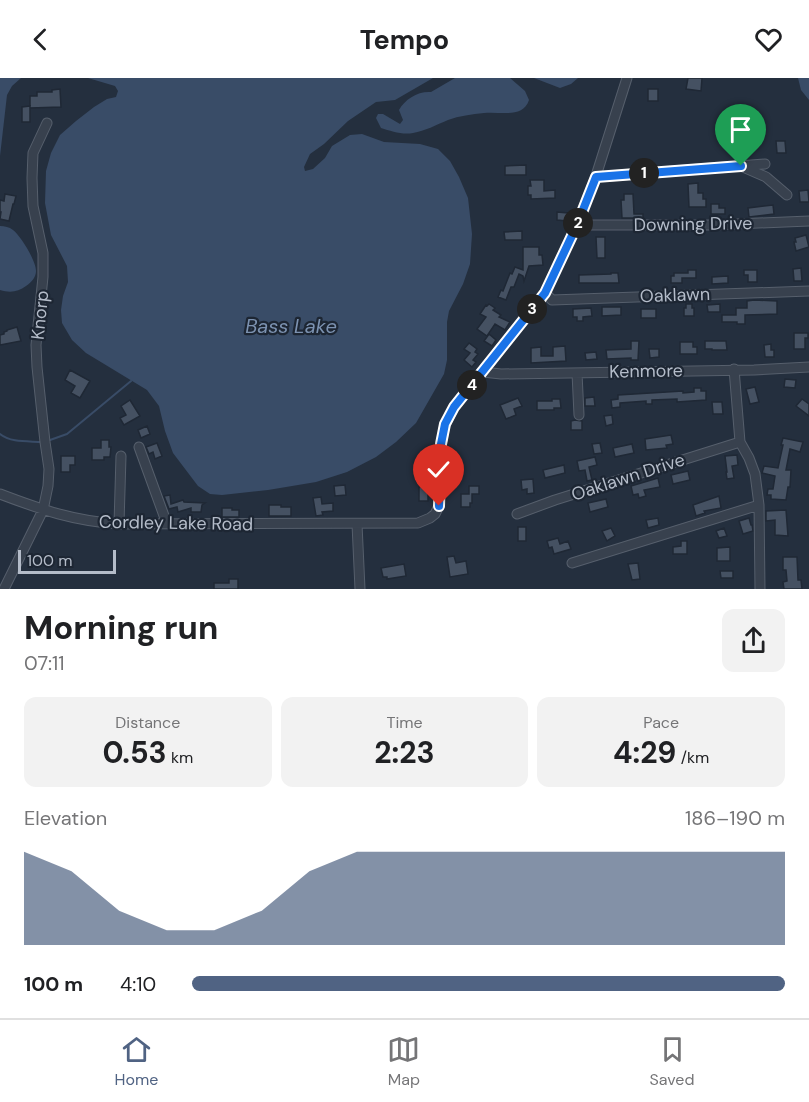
<!DOCTYPE html>
<html lang="en">
<head>
<meta charset="utf-8">
<style>
  body { margin:0; font-family:"DM Sans",sans-serif; background:#f2f2f2; color:#202124; height:100vh; display:flex; flex-direction:column; font-size:22px; white-space:nowrap }
  * { box-sizing:border-box; margin:0 }
  p { font-size:20px; color:#757577 }
  .icon { flex:none; width:33px; height:33px; fill:none; stroke:currentColor; stroke-width:2; stroke-linecap:round; stroke-linejoin:round }
  .map { position:relative; height:511px; overflow:hidden }
  .details { display:flex; flex-direction:column; background:#fff; flex:1 }
  .details>* { flex:none }
  .scale { position:absolute; left:18px; bottom:15px; width:98px; box-sizing:border-box; padding-left:6px; border:3px solid #b4bcc9; border-top:0; font-size:16px; line-height:21px; white-space:nowrap; color:#b4bcc9; -webkit-text-stroke:4px #1d2633; paint-order:stroke }
  .pin { position:absolute; display:grid; place-items:center; width:51px; height:51px; color:#fff; margin:-62px -26px; border-radius:50% 50% 50% 0; rotate:-45deg; box-shadow:0 0 6px #0007 }
  .pin .icon { rotate:45deg }
  .km { position:absolute; width:30px; height:30px; margin:-15px; border-radius:50%; background:#222; color:#fff; font-size:16px; line-height:30px; text-align:center }
  .round { display:grid; place-items:center; flex:none; width:63px; height:63px; border-radius:12px; background:#f2f2f2 }
  .headline { display:flex; align-items:center; justify-content:space-between; height:102px; padding:0 24px }
  h1 { font-size:33px; font-weight:700; line-height:45px }
  .stats { display:grid; grid-template-columns:repeat(3,1fr); gap:9px; height:102px; padding:6px 24px }
  .stats div { display:grid; align-content:center; border-radius:12px; background:#f2f2f2; text-align:center }
  .stats b { font-size:30px; font-weight:700 }
  .stats small { font-size:16px; font-weight:400 }
  .stats p { font-size:16px }
  .chart { height:168px; padding:12px 24px }
  .chart p { display:flex; justify-content:space-between }
  .chart svg { width:100%; height:108px; margin-top:6px; fill:#506383; opacity:.7 }
  ul { padding:0 24px; list-style:none; font-size:20px }
  li { display:grid; grid-template-columns:96px 72px 1fr; align-items:center; height:45px }
  li i { height:15px; border-radius:8px; background:#506383 }
  header { display:flex; justify-content:space-between; align-items:center; height:78px; padding:0 24px; background:#fff; font-size:27px; font-weight:700 }
  .menu { display:flex; justify-content:space-around; align-items:center; height:84px; border-top:2px solid #e0e0e0; background:#fff; font-size:16px; color:#757577 }
  .menu a { display:grid; justify-items:center; gap:3px }
  .menu .on { color:#506383 }
  .map>svg:first-child { display:block }
</style>
</head>
<body>
<header><svg class="icon" aria-label="back" viewBox="0 0 24 24"><path d="M15 5l-7 7 7 7"/></svg>Tempo<svg class="icon" aria-label="heart" viewBox="0 0 24 24"><path d="M12 20l-8-8c-3-5 5-10 8-4 3-6 11-1 8 4z"/></svg></header>
<div class="map">
<svg width="809" height="511" viewBox="0 0 809 511">
  <rect width="100%" height="100%" fill="#242f3e"/>
  <path fill="#394c67" d="M0 0H21L12 8 7 17 0 78Z
    M88 0H433L395 22 376 24 348 43 324 66 310 76 304 89 305 93 313 91 325 80 332 68 350 57 362 56 384 64 420 66 438 71 450 83 459 99 468 120 472 156 470 186 463 206 449 233 447 244V282L444 296 416 345 396 364 376 379 347 394 316 404 268 412 222 417 210 416 198 408 173 375 165 353 159 328 147 312 86 275 72 262 62 245 61 232 63 218 68 204 67 188 51 157 45 125 46 93 51 75 60 57 76 43 94 29 107 21 116 19 118 13 115 8Z
    M455 0H510L525 13 529 22C523 41 500 33 484 35 472 36 459 38 448 42 436 47 425 53 413 55 402 57 391 53 381 50L376 40 378 36H383L400 46 403 42 399 32C405 21 418 13 431 14Z
    M534 0H578L571 6 560 10Z
    M798 0H809V22L801 12Z
    M0 148C5 148 9 149 13 152 21 158 36 183 36 193 36 199 32 204 26 208 18 214 10 215 0 212Z"/>
  <g fill="none" stroke-linecap="round" stroke-linejoin="round">
    <path stroke="#394c67" stroke-width="2" d="M0 356C11 365 28 363 42 364
      M50 362 67 356 131 303"/>
  </g>
  <path fill="#455162" stroke="#1f2835" stroke-width="1.5" d="M688 0H702L701 13 686 11Z
    M60 11 61 29 30 30V18H37V14H52V12Z
    M648 11H658V23H648Z
    M30 28V44H22V29Z
    M776 63H785L786 75H777Z
    M526 87V97H505V88Z
    M530 102H544V113L555 112V120L531 121V117H528V108H531Z
    M698 105V115H703V121H706V129H689L688 106Z
    M808 112 809 124H800L799 113Z
    M5 116 16 118 14 126H13L9 143 0 141 1 134H0V122L4 123Z
    M624 116H633L634 136H643V140H622L621 122H624Z
    M711 126H719V130H725V136H711Z
    M773 127 774 136 749 139 748 130Z
    M557 134 568 135 567 143 557 142Z
    M522 153V162H505L504 154Z
    M806 157 809 169 796 173 794 164H796L795 160Z
    M596 159H605V180H597Z
    M523 169H539V177H542L543 187 529 188 524 203 523 198 519 196 514 209H511L506 222 498 219 501 212 503 213 510 195 512 196 515 189 523 192Z
    M801 190 802 203H794L793 191Z
    M688 192H696V200H682V205H671V198H674V195H688Z
    M744 192H757V204H748V197H744Z
    M611 195H618L619 205H579V197L611 196Z
    M728 198V205L712 206V199Z
    M754 222 777 223V236L745 237V246H737V244H722V237H736V230H747V223Z
    M489 226 495 230 493 232 501 237 499 239 510 244 505 252 495 246 487 258 477 251 486 239 480 236 486 227 487 228Z
    M686 226H692V230H694V238H684V230H686Z
    M720 226V234H708L707 227Z
    M602 229H621V237L602 238Z
    M591 230 592 238 583 239V243H577V239H573V231Z
    M641 231H656V240H641Z
    M17 249 21 263 0 267V257L4 256V254L7 253V252Z
    M794 255H808V260H805V271H794Z
    M489 256 496 262 492 268 484 263Z
    M631 263H639L638 282H631V280L607 281 606 272 631 271Z
    M705 263H726L727 272H712V271H705Z
    M680 264H693V269H697V276H680Z
    M469 265 477 271 475 274 478 276 473 282 476 284 472 289 464 282 470 275 464 271Z
    M771 266V272H774V279H765L764 267Z
    M565 268 566 283 531 285V270L541 269V278H553V269Z
    M649 271H659V279L650 280Z
    M596 274 597 281 586 282 585 275Z
    M70 292 90 303 80 320 71 315 75 308 65 302Z
    M785 301 796 302 795 310 784 309Z
    M755 309 759 324 750 326 746 311Z
    M694 310H701V313H706V322L677 324V321L652 322V326H646V323L620 325V329L612 330 611 322 618 321V317L683 313V315L694 314Z
    M594 319 595 328H585V320Z
    M518 320 522 328 514 331 516 337 506 341 500 327Z
    M552 321H560L561 330H554V332H537V323H552Z
    M802 321 809 326V338L796 328Z
    M130 322 140 338 124 347 120 340 126 337 121 328Z
    M712 324H722L723 336H713Z
    M612 337 613 346 606 348 604 338Z
    M575 342 582 343V352H571V343Z
    M147 348 150 356 141 360 138 352Z
    M671 357 673 366 666 367 667 370 646 372 645 361Z
    M783 360 803 364 800 374 790 371 786 392H791L790 409H788L786 422 771 421V417H767L768 411H773L775 398 762 395 764 388 778 390 783 367H781Z
    M101 362H109V369H111L110 379H104V382H92V370H101Z
    M157 365 162 378 155 381 153 374 149 376 146 369Z
    M600 365 602 375 594 376 592 366Z
    M632 366 634 375 615 379 613 370Z
    M737 377 738 387 732 388 734 400 727 401 726 394H727L725 378Z
    M61 378H75V387H70V394H61Z
    M595 379 597 387 589 389 592 402 587 403 585 392 579 393 577 383Z
    M564 387 565 395 545 400 543 392Z
    M688 393 690 402 673 406 671 397Z
    M658 400 660 409 644 412 646 418 639 420 638 416 633 417 631 408Z
    M533 401 534 415 527 416V411L522 412 521 402Z
    M345 407 346 417 335 418 334 408Z
    M428 408V423H419V409Z
    M469 408H479V416H472V425H470V429H461V416H469Z
    M170 417 171 426 183 422 184 424 205 425 202 427 201 434H191V430L178 434 177 429 169 431 164 418Z
    M719 418 721 430 704 433 705 435 696 438 693 427Z
    M321 419 322 426 333 425V433L322 434 323 437 316 438 313 420Z
    M606 421 608 429 590 434 588 425Z
    M269 427H281V429H291V438H269Z
    M222 430H232V432H239V439H222Z
    M786 432 788 458 775 457V442L766 443V433Z
    M658 440 659 447 648 450 646 442Z
    M749 440 751 447H752L753 453 743 456 739 443Z
    M518 449H526V463H518Z
    M611 450 615 458 607 463 602 453Z
    M724 450 727 458 719 460 716 453Z
    M558 460 560 466 568 463 571 471 554 476 552 469 549 470 547 463Z
    M681 463H687V476H673V469L681 468Z
    M730 469V483H717V470Z
    M454 478 456 485 466 483 468 496 450 499 447 479Z
    M783 479H797L798 502H801L802 511H784L783 504 787 503 786 492H783Z
    M638 485 640 501 632 502 628 486Z
    M404 486 406 498 387 501V499H383L381 490Z
    M720 493H733V500H721Z
    M229 501H238V511H214V505H229Z"/>
  <g fill="none" stroke-linecap="round" stroke-linejoin="round">
    <defs>
      <path id="minor" d="M743 89 766 99 787 117
        M596 99 765 86
        M577 147H712L809 143
        M545 215 552 222 809 213
        M734 291 740 364 749 380 755 396 759 427 760 511
        M483 294 501 296 754 292 809 289
        M577 295 579 337
        M139 369 167 446
        M0 416C42 432 74 443 119 446L418 445 430 440 435 436 439 428 441 366 445 347 454 329 545 215 577 147 595 101 627 0
        M517 436 555 422 740 364
        M119 446 121 378
        M357 446 360 511
        M572 485 759 427
        M4 511 43 432 48 408 49 391 45 364 37 289 36 267 43 199V175L33 128 32 100 33 75 47 45"/>
    </defs>
    <use href="#minor" stroke="#565f6c" stroke-width="11"/>
    <use href="#minor" stroke="#38414e" stroke-width="9"/>
  </g>
  <g fill="none" stroke-linecap="round" stroke-linejoin="round">
    <defs>
      <path id="route" d="M439 428 441 366 445 346 454 329 545 215 577 147 596 99 741 88"/>
    </defs>
    <use href="#route" stroke="#fff" stroke-width="12"/>
    <use href="#route" stroke="#1a73e8" stroke-width="8"/>
  </g>
  <g text-anchor="middle" stroke-width="4.5" stroke-linejoin="round" paint-order="stroke">
    <g font-size="18" fill="#b4bcc9" stroke="#1d2633">
      <text transform="translate(693 146) rotate(-1)" y="6">Downing Drive</text>
      <text transform="translate(675 217) rotate(-2)" y="6">Oaklawn</text>
      <text transform="translate(40 237) rotate(-84)" y="6">Knorp</text>
      <text transform="translate(646 293) rotate(-1)" y="6">Kenmore</text>
      <text transform="translate(628 399) rotate(-18)" y="6">Oaklawn Drive</text>
      <text transform="translate(176 445) rotate(1)" y="6">Cordley Lake Road</text>
    </g>
    <g font-size="20" font-style="italic" fill="#7c92b1" stroke="#1d2633">
      <text x="291" y="255">Bass Lake</text>
    </g>
  </g>
</svg>
<div class="scale">100 m</div>
<div class="pin" style="left:741px;top:88px;background:#1e9e55"><svg class="icon" aria-label="arrive" viewBox="0 0 24 24"><path d="M6 21V4h12l-3 4 3 4H6"/></svg></div>
<div class="pin" style="left:439px;top:428px;background:#d93025"><svg class="icon" aria-label="check" viewBox="0 0 24 24"><path d="M5 12l5 5 9-10"/></svg></div>
<b class="km" style="left:644px;top:95px">1</b>
<b class="km" style="left:578px;top:145px">2</b>
<b class="km" style="left:532px;top:231px">3</b>
<b class="km" style="left:472px;top:307px">4</b>
</div>
<section class="details">
<div class="headline"><div><h1>Morning run</h1><p>07:11</p></div><a class="round"><svg class="icon" aria-label="share" viewBox="0 0 24 24"><path d="M12 15V3M7 8l5-5 5 5M5 13v7h14v-7"/></svg></a></div>
<div class="stats">
<div><p>Distance</p><b>0.53<small> km</small></b></div>
<div><p>Time</p><b>2:23</b></div>
<div><p>Pace</p><b>4:29<small> /km</small></b></div>
</div>
<div class="chart"><p><span>Elevation</span>186–190 m</p>
<svg viewBox="0 0 160 44" preserveAspectRatio="none"><path d="M0 44V6L10 14L20 30L30 38L40 38L50 30L60 14L70 6L80 6L90 6L100 6L110 6L120 6L130 6L140 6L150 6L160 6V44z"/></svg>
</div>
<ul>
<li><b>100 m</b>4:10<i style="width:100%"></i></li>
</ul>
</section>
<nav class="menu">
<a class="on"><svg class="icon" aria-label="home" viewBox="0 0 24 24"><path d="M3 11l9-7 9 7M6 9v11h12V9"/></svg>Home</a>
<a><svg class="icon" aria-label="map" viewBox="0 0 24 24"><path d="M3 6l6-2 6 2 6-2v14l-6 2-6-2-6 2zM9 4v14M15 6v14"/></svg>Map</a>
<a><svg class="icon" aria-label="saved" viewBox="0 0 24 24"><path d="M7 4h10v16l-5-4-5 4z"/></svg>Saved</a>
</nav>
</body>
</html>
